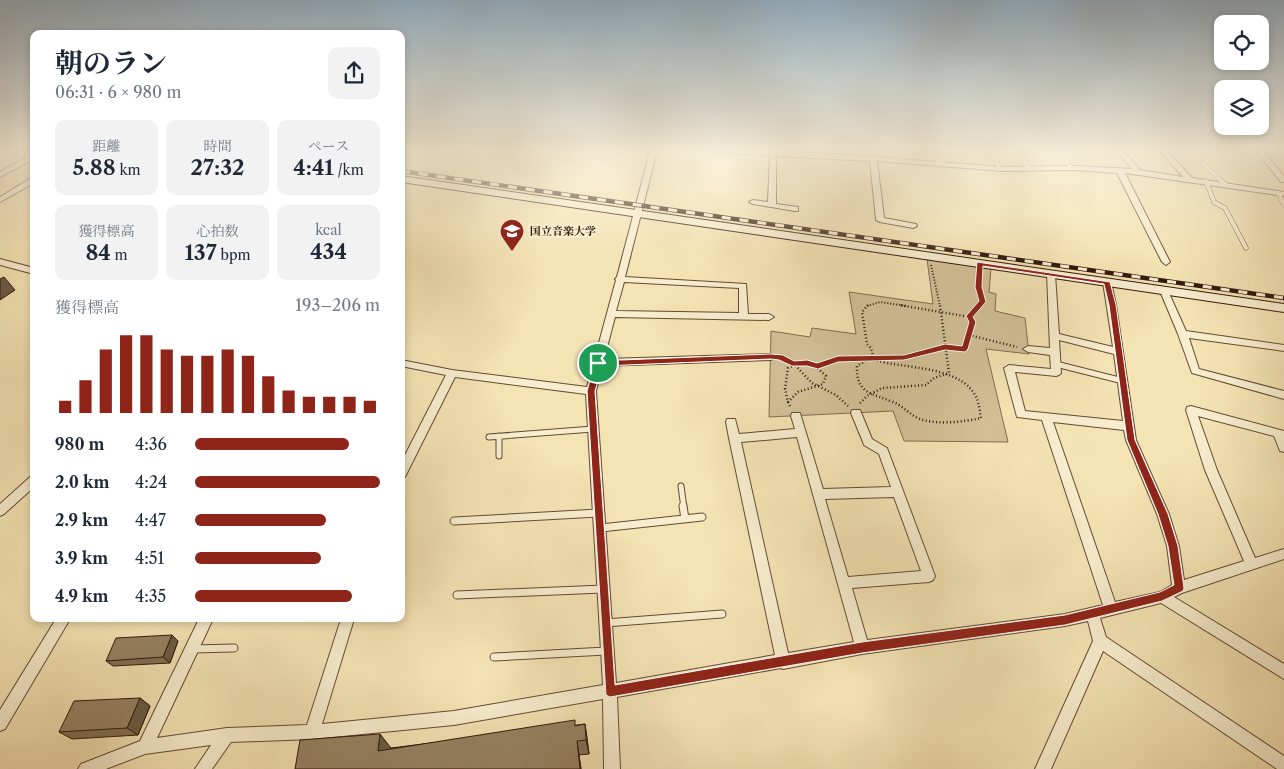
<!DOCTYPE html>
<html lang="ja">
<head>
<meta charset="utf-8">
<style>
  body { margin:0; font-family:"Libre Caslon Text","Noto Serif JP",serif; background:#f2f2f3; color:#1f2937; height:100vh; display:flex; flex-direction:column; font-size:19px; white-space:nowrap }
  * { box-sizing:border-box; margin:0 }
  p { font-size:16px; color:#747a83 }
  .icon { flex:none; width:28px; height:28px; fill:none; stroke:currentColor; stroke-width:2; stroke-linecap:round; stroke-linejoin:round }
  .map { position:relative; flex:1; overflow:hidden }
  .side { position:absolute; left:30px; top:30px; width:375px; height:592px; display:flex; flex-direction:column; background:#fff; border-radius:10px; box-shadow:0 2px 8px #0003 }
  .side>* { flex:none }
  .fabs { position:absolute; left:1214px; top:15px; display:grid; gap:10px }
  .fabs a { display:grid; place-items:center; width:55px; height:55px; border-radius:10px; background:#fff; box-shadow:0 2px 8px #0003; font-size:25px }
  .pin { position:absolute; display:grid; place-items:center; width:42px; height:42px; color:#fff; margin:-21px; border:2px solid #fff; border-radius:50%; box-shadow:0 1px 5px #0007 }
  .round { display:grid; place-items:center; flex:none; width:52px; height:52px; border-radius:10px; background:#f2f2f3 }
  .headline { display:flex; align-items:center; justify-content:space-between; height:85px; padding:0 25px }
  h1 { font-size:28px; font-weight:700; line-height:38px }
  .stats { display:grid; grid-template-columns:repeat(3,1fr); gap:8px; height:85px; padding:5px 25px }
  .stats div { display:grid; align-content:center; border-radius:10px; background:#f2f2f3; text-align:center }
  .stats b { font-size:21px; font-weight:700 }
  .stats small { font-size:14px; font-weight:400 }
  .stats p { font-size:14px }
  .chart { height:140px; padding:10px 25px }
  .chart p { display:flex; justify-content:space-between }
  .chart svg { width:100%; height:90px; margin-top:5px; stroke:#8f2418; stroke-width:6 }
  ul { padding:0 25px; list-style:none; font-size:16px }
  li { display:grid; grid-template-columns:80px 60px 1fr; align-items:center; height:38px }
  li i { height:12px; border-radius:6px; background:#8f2418 }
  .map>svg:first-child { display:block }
</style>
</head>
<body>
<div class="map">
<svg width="1284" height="769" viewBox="0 0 1284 769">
  <rect width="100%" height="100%" fill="#f4e3b3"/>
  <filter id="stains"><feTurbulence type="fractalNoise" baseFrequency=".004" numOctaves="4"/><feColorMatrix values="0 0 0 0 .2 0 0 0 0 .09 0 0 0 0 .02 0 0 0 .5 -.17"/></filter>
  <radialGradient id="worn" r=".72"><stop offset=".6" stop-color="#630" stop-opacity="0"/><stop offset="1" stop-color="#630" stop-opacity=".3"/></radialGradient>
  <path fill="#d3c097" stroke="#826c52" d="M927 259 991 268 989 292 996 294 995 311 1025 318 1029 354 986 349 1008 442 904 441 893 411 769 417 771 331 810 337 812 328 856 334 849 292 933 304Z"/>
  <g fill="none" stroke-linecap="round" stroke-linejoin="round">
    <defs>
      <path id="lane-far2" d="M873 151V159
        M935 151 939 165
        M992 151 1000 169
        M1019 151 1029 169
        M1061 151 1071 168
        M1202 163 1225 184
        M1206 181 1214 202 1225 208 1246 248
        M1278 193 1284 205"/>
      <path id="lane-far1" d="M1056 364 1123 381
        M499 436V456
        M489 437 593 429
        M681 486 684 508"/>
      <path id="lane" d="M683 506 685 519
        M454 521 598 513
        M601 528 702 517
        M457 595 603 589
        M605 623 722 614
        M192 649 234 648
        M494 657 606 651"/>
      <path id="street" d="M2 151H19L34 154V159L0 177V172L27 157Z
        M650 151H657L625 277 746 284 748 314H769L774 317 769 320 615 317 604 359 771 354 776 357 771 360 602 366 596 391 616 683 775 655 729 438 726 422 727 419H735L739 434 795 429 791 416 792 413H800L823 489 891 487 879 454 864 445 863 442 851 413 852 410H860L872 439 887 448 935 576 933 580 929 582 852 588 867 640 1065 614 1103 605 1042 420 1017 417 1004 368 1009 365 1051 369 1050 355 1028 352 1023 349 1028 346 1050 348 1047 274 1051 271 1055 274 1059 334 1113 347 1103 282 1107 279 1111 282 1116 305 1136 440 1169 514 1179 546 1184 580 1244 561 1205 470 1186 410 1187 407 1191 406 1284 431V452L1280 451 1274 436 1198 416 1217 470 1255 558 1284 549V559L1182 593 1174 597 1284 664V679L1161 603 1100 618 1106 637 1284 756V769H1277L1103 651 1051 769H1035L1093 641 1088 621 1065 626 862 654 783 669 781 668 617 697 620 769H604L603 699 454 725 312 739 231 742 212 769H195L211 745 145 754 106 769H78L81 764 140 741 199 619H213L157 738 227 728 307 725 341 619H354L322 724 454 711 603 685 586 394 455 377 405 477 401 478V463L446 375 401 366V360L452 370 587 387 616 280 615 279 617 277ZM624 282 739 288V313L616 311ZM1059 340 1114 354 1123 421 1025 411 1015 372 1056 376 1059 375 1061 373ZM1053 422 1124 430 1126 440 1157 514 1167 546 1172 585 1160 592 1115 602ZM797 437 854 642 788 653 741 442ZM894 497 921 571 848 577 825 499Z
        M710 151H775L834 154 1003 167 1076 166 1132 169 1117 151H1124L1140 170 1183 177 1160 151H1167L1192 178 1284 192V196L1125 173 1170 262 1166 265 1162 262 1117 173 1076 170 1003 171 877 161 884 218 916 224 917 226 913 228 880 222 876 220 870 161 776 156V204L798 207V211H795L753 204 749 202 753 200 768 202 770 155 713 153Z
        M1256 151H1263L1284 176V182H1281Z
        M31 178H34V183L0 202V197Z
        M0 259 34 268V274L0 265Z
        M1164 288 1168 291 1186 331 1284 345V351L1189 338 1199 369 1284 391V399L1192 373 1178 334 1160 291Z
        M34 476V487L4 514 0 516V504L30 477Z
        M56 619H70L5 729 0 731V710Z"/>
      <path id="secondary" d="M401 176 1284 304V312L401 182Z"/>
    </defs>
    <use href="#lane-far2" stroke="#624b36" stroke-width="5"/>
    <use href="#lane-far1" stroke="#624b36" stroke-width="7"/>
    <use href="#lane" stroke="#624b36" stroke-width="9"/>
    <use href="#street" stroke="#624b36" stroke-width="2"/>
    <use href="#secondary" stroke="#31180d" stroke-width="2"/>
    <path stroke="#31180d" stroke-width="2" stroke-dasharray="1 2" stroke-linecap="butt" d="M931 265 940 306
      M867 306 880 302 907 306
      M979 306 983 302 978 287 980 273"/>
    <path stroke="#31180d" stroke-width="2.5" stroke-dasharray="1 2.5" stroke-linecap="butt" d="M868 305 862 312 867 344 871 348 874 360
      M970 316 980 305
      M969 335 1017 347
      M780 357 795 365 812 383 836 395 848 406
      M869 359 874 360
      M869 359 857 366C856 394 872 393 893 402 903 406 910 415 920 419 937 425 963 422 981 418 980 412 979 404 977 399 963 365 904 369 874 360
      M874 360 916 356 945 347 965 349 973 321 970 317 899 305
      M798 363 814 365 826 376 823 384 798 392 788 402 785 389 788 368Z
      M818 366 845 358 869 359
      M788 402 791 408
      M860 403 867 396 882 388 926 385 934 378 949 373 940 305"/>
    <use href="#lane-far2" stroke="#f8edce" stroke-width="4"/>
    <use href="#lane-far1" stroke="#f8edce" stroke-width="5"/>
    <use href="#lane" stroke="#f8edce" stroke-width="7"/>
    <use href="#street" fill="#f8edce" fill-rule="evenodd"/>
    <use href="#secondary" fill="#f8edce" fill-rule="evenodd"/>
    <defs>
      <path id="rail" d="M401 171 1284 298"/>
    </defs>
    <use href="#rail" stroke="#31180d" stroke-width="4.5"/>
    <use href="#rail" stroke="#f8edce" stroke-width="3" stroke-dasharray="9" stroke-linecap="butt"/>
  </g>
  <path fill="#817055" stroke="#31180d" d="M178 641 170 663 113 666 106 661Z
    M140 698 150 706 138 735 72 739 59 732Z
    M585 724 589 754 579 755 581 769H295L391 748Z"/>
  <path fill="#695b45" stroke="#31180d" d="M4 277 15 290 0 300V279Z
    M172 635 178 641 170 663 163 657Z
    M140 698 150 706 138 735 127 728Z
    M585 724 587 738 589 754 586 740Z
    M380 734 391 748 389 765 378 751Z
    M577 741 581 769H580Z"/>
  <path fill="#968263" stroke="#31180d" d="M172 635 163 657 106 661 116 638Z
    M140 698 127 728 59 732 74 701Z
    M575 720V726L585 724 586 740 577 741 580 769H295L300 740 380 734 378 751Z"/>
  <linearGradient id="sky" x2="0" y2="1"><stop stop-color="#92abbc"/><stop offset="0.58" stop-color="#faf2dd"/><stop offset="1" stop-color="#faf2dd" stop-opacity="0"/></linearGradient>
  <rect width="1284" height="259" fill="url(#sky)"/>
  <path fill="#8f2418" stroke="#fff" fill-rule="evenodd" d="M977 262 1110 282 1116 305 1135 440 1168 514 1178 546 1184 588 1183 591 1162 601 1065 625 862 653 610 697 606 695 587 391 596 361 771 354 783 355 794 361 807 360 817 363 838 356 904 355 945 344 962 346 969 322 966 316 979 301 975 287ZM983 266 1104 284 1109 305 1127 440 1158 514 1168 546 1174 585 1160 592 1065 615 862 642 615 685 595 391 602 366 771 359 779 360 792 366H807L818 369 838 362 904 360 945 350 965 352 968 349 976 322 973 317 986 302 982 287Z"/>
  <defs>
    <symbol id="university-pin" viewBox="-11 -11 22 30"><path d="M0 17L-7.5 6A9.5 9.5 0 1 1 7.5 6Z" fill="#8f2418" stroke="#f8edce"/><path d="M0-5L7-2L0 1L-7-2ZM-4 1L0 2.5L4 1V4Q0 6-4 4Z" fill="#fff"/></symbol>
  </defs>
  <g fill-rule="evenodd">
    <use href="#university-pin" x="498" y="217" width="28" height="38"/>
  </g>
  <g text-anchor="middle" stroke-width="4.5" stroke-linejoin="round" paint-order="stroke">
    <g font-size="11" font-weight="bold" fill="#31180d" stroke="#f8edce" text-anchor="start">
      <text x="530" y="235">国立音楽大学</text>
    </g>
  </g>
  <rect width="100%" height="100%" filter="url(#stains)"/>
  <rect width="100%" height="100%" fill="url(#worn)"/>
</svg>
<div class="fabs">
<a><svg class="icon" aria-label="locate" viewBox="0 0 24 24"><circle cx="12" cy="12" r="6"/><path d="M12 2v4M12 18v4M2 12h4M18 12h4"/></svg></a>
<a><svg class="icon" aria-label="layers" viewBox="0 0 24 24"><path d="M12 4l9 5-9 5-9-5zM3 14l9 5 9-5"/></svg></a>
</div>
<div class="pin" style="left:598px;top:363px;background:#1e9e55"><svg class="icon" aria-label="arrive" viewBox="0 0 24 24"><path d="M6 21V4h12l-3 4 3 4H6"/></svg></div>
<section class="side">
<div class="headline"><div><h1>朝のラン</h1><p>06:31 · 6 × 980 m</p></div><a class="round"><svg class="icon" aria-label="share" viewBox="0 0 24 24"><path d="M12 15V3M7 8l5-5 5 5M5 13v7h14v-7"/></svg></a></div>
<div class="stats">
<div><p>距離</p><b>5.88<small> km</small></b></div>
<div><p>時間</p><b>27:32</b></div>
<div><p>ペース</p><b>4:41<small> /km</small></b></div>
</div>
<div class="stats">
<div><p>獲得標高</p><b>84<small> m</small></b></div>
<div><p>心拍数</p><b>137<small> bpm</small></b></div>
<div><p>kcal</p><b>434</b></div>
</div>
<div class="chart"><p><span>獲得標高</span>193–206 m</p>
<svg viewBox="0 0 160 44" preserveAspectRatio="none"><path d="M5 44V38M15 44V28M25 44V13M35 44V6M45 44V6M55 44V13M65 44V16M75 44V16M85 44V13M95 44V16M105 44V26M115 44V33M125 44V36M135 44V36M145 44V36M155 44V38"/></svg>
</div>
<ul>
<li><b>980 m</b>4:36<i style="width:83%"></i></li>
<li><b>2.0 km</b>4:24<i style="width:100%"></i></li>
<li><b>2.9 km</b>4:47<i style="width:71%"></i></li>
<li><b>3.9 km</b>4:51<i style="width:68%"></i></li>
<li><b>4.9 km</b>4:35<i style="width:85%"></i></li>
</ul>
</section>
</div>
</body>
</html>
